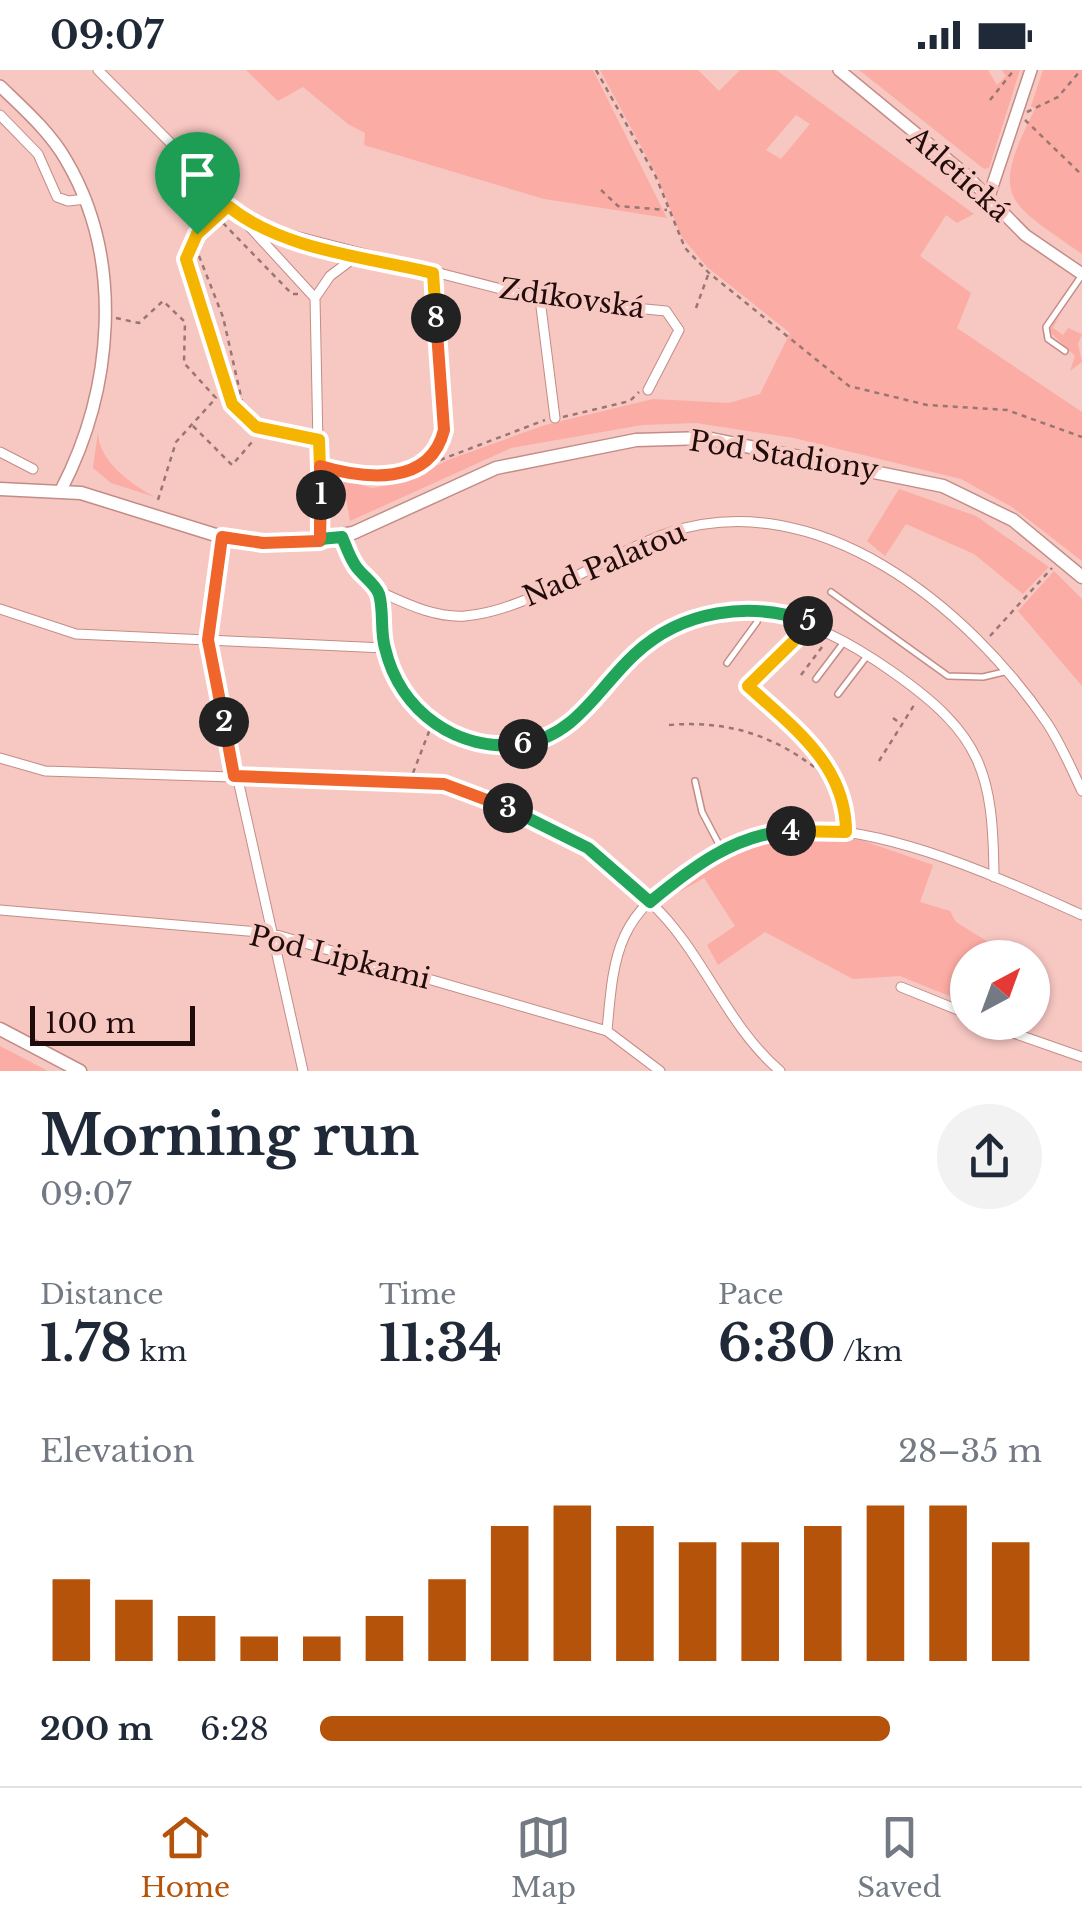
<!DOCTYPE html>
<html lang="en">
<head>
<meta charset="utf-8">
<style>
  body { margin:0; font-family:"Libre Baskerville",serif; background:#f2f2f3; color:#1f2937; height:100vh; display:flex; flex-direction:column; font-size:38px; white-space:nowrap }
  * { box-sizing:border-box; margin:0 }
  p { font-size:32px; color:#747a83 }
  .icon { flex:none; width:55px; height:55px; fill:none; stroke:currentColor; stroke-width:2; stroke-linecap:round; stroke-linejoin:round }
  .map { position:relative; height:1001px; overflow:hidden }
  .details { display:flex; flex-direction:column; background:#fff; flex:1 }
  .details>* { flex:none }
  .needle { width:65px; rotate:41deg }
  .buttons { position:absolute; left:950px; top:870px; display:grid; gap:20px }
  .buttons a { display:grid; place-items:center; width:100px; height:100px; border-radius:50%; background:#fff; box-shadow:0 2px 8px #0004; font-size:50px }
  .scale { position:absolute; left:30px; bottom:25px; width:165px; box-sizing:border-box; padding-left:10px; border:5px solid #200c0a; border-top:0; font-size:28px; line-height:35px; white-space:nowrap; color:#200c0a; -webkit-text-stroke:8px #f7c7c2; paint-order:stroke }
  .pin { position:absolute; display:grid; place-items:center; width:85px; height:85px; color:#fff; margin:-102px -42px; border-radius:50% 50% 50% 0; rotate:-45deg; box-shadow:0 0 10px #0007 }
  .pin .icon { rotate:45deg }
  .km { position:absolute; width:50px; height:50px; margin:-25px; border-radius:50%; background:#222; color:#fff; font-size:28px; line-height:50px; text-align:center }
  .round { display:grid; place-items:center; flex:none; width:105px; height:105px; border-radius:52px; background:#f2f2f3 }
  .summary { display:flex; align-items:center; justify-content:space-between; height:170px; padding:0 40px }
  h1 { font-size:55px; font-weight:800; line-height:75px }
  .metrics { display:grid; grid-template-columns:repeat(3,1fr); gap:15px; height:170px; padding:10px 40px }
  .metrics div { display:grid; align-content:center }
  .metrics b { font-size:50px; font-weight:800 }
  .metrics small { font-size:28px; font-weight:400 }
  .metrics p { font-size:28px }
  .chart { height:280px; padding:20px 40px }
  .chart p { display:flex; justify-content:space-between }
  .chart svg { width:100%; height:180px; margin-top:10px; stroke:#b45309; stroke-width:6 }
  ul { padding:0 40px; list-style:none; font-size:32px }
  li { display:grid; grid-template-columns:160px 120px 1fr; align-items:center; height:75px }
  li i { height:25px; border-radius:12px; background:#b45309 }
  .status { display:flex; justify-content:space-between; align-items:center; height:70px; padding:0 50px; background:#fff; direction:ltr }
  .status svg { height:28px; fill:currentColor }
  .menu { display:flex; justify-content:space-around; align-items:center; height:140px; border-top:2px solid #e0e1e3; background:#fff; font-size:28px; color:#747a83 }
  .menu a { display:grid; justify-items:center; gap:5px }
  .menu .selected { color:#b45309 }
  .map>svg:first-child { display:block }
</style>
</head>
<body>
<div class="status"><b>09:07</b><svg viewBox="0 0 49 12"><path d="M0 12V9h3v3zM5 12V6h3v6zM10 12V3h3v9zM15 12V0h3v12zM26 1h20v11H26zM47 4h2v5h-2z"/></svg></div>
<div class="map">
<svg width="1082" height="1001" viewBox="0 0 1082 1001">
  <rect width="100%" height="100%" fill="#f7c7c2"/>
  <path fill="#fbaca4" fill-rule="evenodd" d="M246 0H593L667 148 544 129 364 75 365 63 348 54 303 17 278 31Z
    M600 0H698L719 21 740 0H776L974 144 957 153 946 145 920 186 971 223 957 258 1082 342V491L1012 437 961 409 794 368 696 353 642 355 511 378 350 451 343 410 372 418 403 413 448 390 545 355 653 329 729 333 760 324 790 263 707 197 681 166 657 106ZM796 45 810 54 781 89 766 80Z
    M859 0H988L997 15 1006 6 1002 0H1020L989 98 984 99Z
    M1043 0H1082V184C1007 131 989 130 1035 39L1031 36Z
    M1062 240 1053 258 1063 265 1068 258 1082 264 1078 274 1082 292 1070 301 1075 286 1049 261Z
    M98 362C98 391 132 415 155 427L111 413 93 398Z
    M899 419 976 446 1049 497 1023 524 974 484 906 454 885 486 867 471Z
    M1054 501 1082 529V616L1018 541Z
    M815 765 861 770 933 795 920 832 950 841 956 852 1014 888H968L967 933 900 906 853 909 765 862 718 895 707 875 735 856 704 808 681 821 677 817C717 787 766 767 815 765Z
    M0 975V976L48 1001H0Z"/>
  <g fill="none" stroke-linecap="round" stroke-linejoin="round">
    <defs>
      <path id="service" d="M1065 281 1048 269 1046 257 1082 205
        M831 522 948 606 983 607 1004 602
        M727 593 757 552 759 542
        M816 609 844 572
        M748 617 809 555
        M838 624 867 586
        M695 711 702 742 722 780"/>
      <path id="minor" d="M98 0 252 155 540 229 666 241 679 260 648 320
        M0 45 38 84 57 127 68 131 86 129
        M228 136 197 164 186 189 232 333 255 357 319 370
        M248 155 315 228 320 471
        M315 228 330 206 358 185
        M540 229 555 348
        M0 382 33 399
        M321 396C364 409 430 417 443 360L433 203
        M222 467 207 571 303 1001
        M342 467C347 478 351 491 359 500 365 507 375 515 379 523 384 539 381 559 384 576 393 619 423 654 464 669 549 699 582 635 633 585 716 505 814 546 894 603 982 665 993 702 994 807
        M378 521C405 533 434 548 465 546 532 540 604 485 668 463 817 413 968 537 1047 653 1061 674 1071 698 1082 721
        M0 539 76 564 384 578
        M0 688 45 701 445 714 486 727 588 778
        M650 832C703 881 725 954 780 1001
        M0 840 270 863 607 961 660 1001
        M901 917 968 944
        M982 952 1082 987
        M607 961C614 878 618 845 694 797 721 781 747 768 778 762 865 745 1002 809 1082 845"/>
      <path id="tertiary" d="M839 0 965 104 1025 165 1082 204
        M0 16C23 38 50 62 66 90 125 190 113 320 61 420
        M988 129 1031 0"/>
      <path id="secondary" d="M0 419 81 423 222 467 292 473 353 463 496 398 636 370 706 368 943 416 1013 450 1082 507
        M0 959 80 1001"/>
    </defs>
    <use href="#service" stroke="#c48c86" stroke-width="8"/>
    <use href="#minor" stroke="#c48c86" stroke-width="11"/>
    <use href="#tertiary" stroke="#c48c86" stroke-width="14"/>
    <use href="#secondary" stroke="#c48c86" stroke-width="15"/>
    <path stroke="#9a7673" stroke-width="2.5" stroke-dasharray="5 5" stroke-linecap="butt" d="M596 0 656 107 685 178 709 203 849 316 927 335 1007 340 1082 367
      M990 30 1014 0
      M1027 42 1058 27 1081 0
      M1025 50 1082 105
      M601 120 618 136 667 140
      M223 153 292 224H299
      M199 186 223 247 242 331
      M696 238 708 205
      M116 248 139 253 163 231 185 252 184 293 216 328 176 372 157 433
      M563 347 630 331 639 322
      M193 356 232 395 253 371
      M440 390 545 350
      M990 566 1052 498
      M801 605 825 573
      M755 623C794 657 846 694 846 751
      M893 648 900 653
      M669 655C729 650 776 666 822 703L829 700
      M879 691 916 632
      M413 703 430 659
      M594 784 641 824"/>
    <use href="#service" stroke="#fff" stroke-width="5"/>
    <use href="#minor" stroke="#fff" stroke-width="9"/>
    <use href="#tertiary" stroke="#fff" stroke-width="11"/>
    <use href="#secondary" stroke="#fff" stroke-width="12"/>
  </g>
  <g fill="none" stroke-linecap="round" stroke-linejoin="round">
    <defs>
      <path id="split-1" d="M197 164 186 189 232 334 256 357 319 370 321 425"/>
      <path id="split-2" d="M224 652 208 570 222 467 263 473 320 471 321 425"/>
      <path id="split-3" d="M224 652 234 706 444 714 508 738"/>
      <path id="split-4" d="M508 738 588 778 650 832C690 799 736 763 791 761"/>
      <path id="split-5" d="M791 761 846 762C846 695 794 658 748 616L812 553 808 551"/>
      <path id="split-6" d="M523 674C577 665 598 618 635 584 682 540 749 531 808 551"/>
      <path id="split-7" d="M320 469 342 467C346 476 349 486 355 495 361 505 375 513 379 524 384 541 380 561 385 578 400 642 458 683 523 674"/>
      <path id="split-8" d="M320 469V396C364 409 430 417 444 360L436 248"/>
      <path id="split-9" d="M197 164 228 136C282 180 366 187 433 203L436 248"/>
    </defs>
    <use href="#split-1" stroke="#fff" stroke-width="20"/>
    <use href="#split-2" stroke="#fff" stroke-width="20"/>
    <use href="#split-3" stroke="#fff" stroke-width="20"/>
    <use href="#split-4" stroke="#fff" stroke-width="20"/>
    <use href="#split-5" stroke="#fff" stroke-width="20"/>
    <use href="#split-6" stroke="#fff" stroke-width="20"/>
    <use href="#split-7" stroke="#fff" stroke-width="20"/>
    <use href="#split-8" stroke="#fff" stroke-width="20"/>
    <use href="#split-9" stroke="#fff" stroke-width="20"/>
    <use href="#split-1" stroke="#f5b400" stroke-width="12"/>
    <use href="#split-2" stroke="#f0652b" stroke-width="12"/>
    <use href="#split-3" stroke="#f0652b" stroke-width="12"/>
    <use href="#split-4" stroke="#22a559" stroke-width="12"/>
    <use href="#split-5" stroke="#f5b400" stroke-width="12"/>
    <use href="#split-6" stroke="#22a559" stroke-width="12"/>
    <use href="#split-7" stroke="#22a559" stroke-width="12"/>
    <use href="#split-8" stroke="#f0652b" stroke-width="12"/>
    <use href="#split-9" stroke="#f5b400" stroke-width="12"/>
  </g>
  <g text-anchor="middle" stroke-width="8" stroke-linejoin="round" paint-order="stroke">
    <g font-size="28" fill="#200c0a" stroke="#f7c7c2">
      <text transform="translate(959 104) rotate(42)" y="10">Atletická</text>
      <text transform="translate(572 228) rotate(8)" y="10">Zdíkovská</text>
      <text transform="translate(784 385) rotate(9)" y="10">Pod Stadiony</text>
      <text transform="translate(604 494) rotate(-23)" y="10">Nad Palatou</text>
      <text transform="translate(340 887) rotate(14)" y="10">Pod Lipkami</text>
    </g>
  </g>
</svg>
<div class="buttons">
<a><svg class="needle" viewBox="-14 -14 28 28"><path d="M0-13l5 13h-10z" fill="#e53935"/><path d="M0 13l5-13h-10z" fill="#747a83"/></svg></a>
</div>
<div class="scale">100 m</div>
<div class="pin" style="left:197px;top:164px;background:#1e9e55"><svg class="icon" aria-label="arrive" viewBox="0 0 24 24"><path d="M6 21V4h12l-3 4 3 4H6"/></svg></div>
<b class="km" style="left:321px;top:425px">1</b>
<b class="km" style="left:224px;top:652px">2</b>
<b class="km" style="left:508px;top:738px">3</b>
<b class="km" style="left:791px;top:761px">4</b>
<b class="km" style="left:808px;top:551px">5</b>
<b class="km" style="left:523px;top:674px">6</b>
<b class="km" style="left:436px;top:248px">8</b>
</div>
<section class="details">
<div class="summary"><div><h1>Morning run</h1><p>09:07</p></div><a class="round"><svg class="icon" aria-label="share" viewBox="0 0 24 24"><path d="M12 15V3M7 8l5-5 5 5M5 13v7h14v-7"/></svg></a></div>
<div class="metrics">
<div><p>Distance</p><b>1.78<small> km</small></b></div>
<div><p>Time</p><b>11:34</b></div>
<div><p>Pace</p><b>6:30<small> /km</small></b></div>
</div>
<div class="chart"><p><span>Elevation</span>28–35 m</p>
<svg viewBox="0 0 160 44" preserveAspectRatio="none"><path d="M5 44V24M15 44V29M25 44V33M35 44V38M45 44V38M55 44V33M65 44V24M75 44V11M85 44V6M95 44V11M105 44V15M115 44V15M125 44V11M135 44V6M145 44V6M155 44V15"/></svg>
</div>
<ul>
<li><b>200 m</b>6:28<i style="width:79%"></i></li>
</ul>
</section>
<nav class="menu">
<a class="selected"><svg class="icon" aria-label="home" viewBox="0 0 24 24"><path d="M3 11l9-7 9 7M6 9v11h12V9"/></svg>Home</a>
<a><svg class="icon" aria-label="map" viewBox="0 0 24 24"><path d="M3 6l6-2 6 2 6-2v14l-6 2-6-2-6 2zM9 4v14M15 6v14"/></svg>Map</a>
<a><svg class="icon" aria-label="saved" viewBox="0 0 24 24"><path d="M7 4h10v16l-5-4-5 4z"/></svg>Saved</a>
</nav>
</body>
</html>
